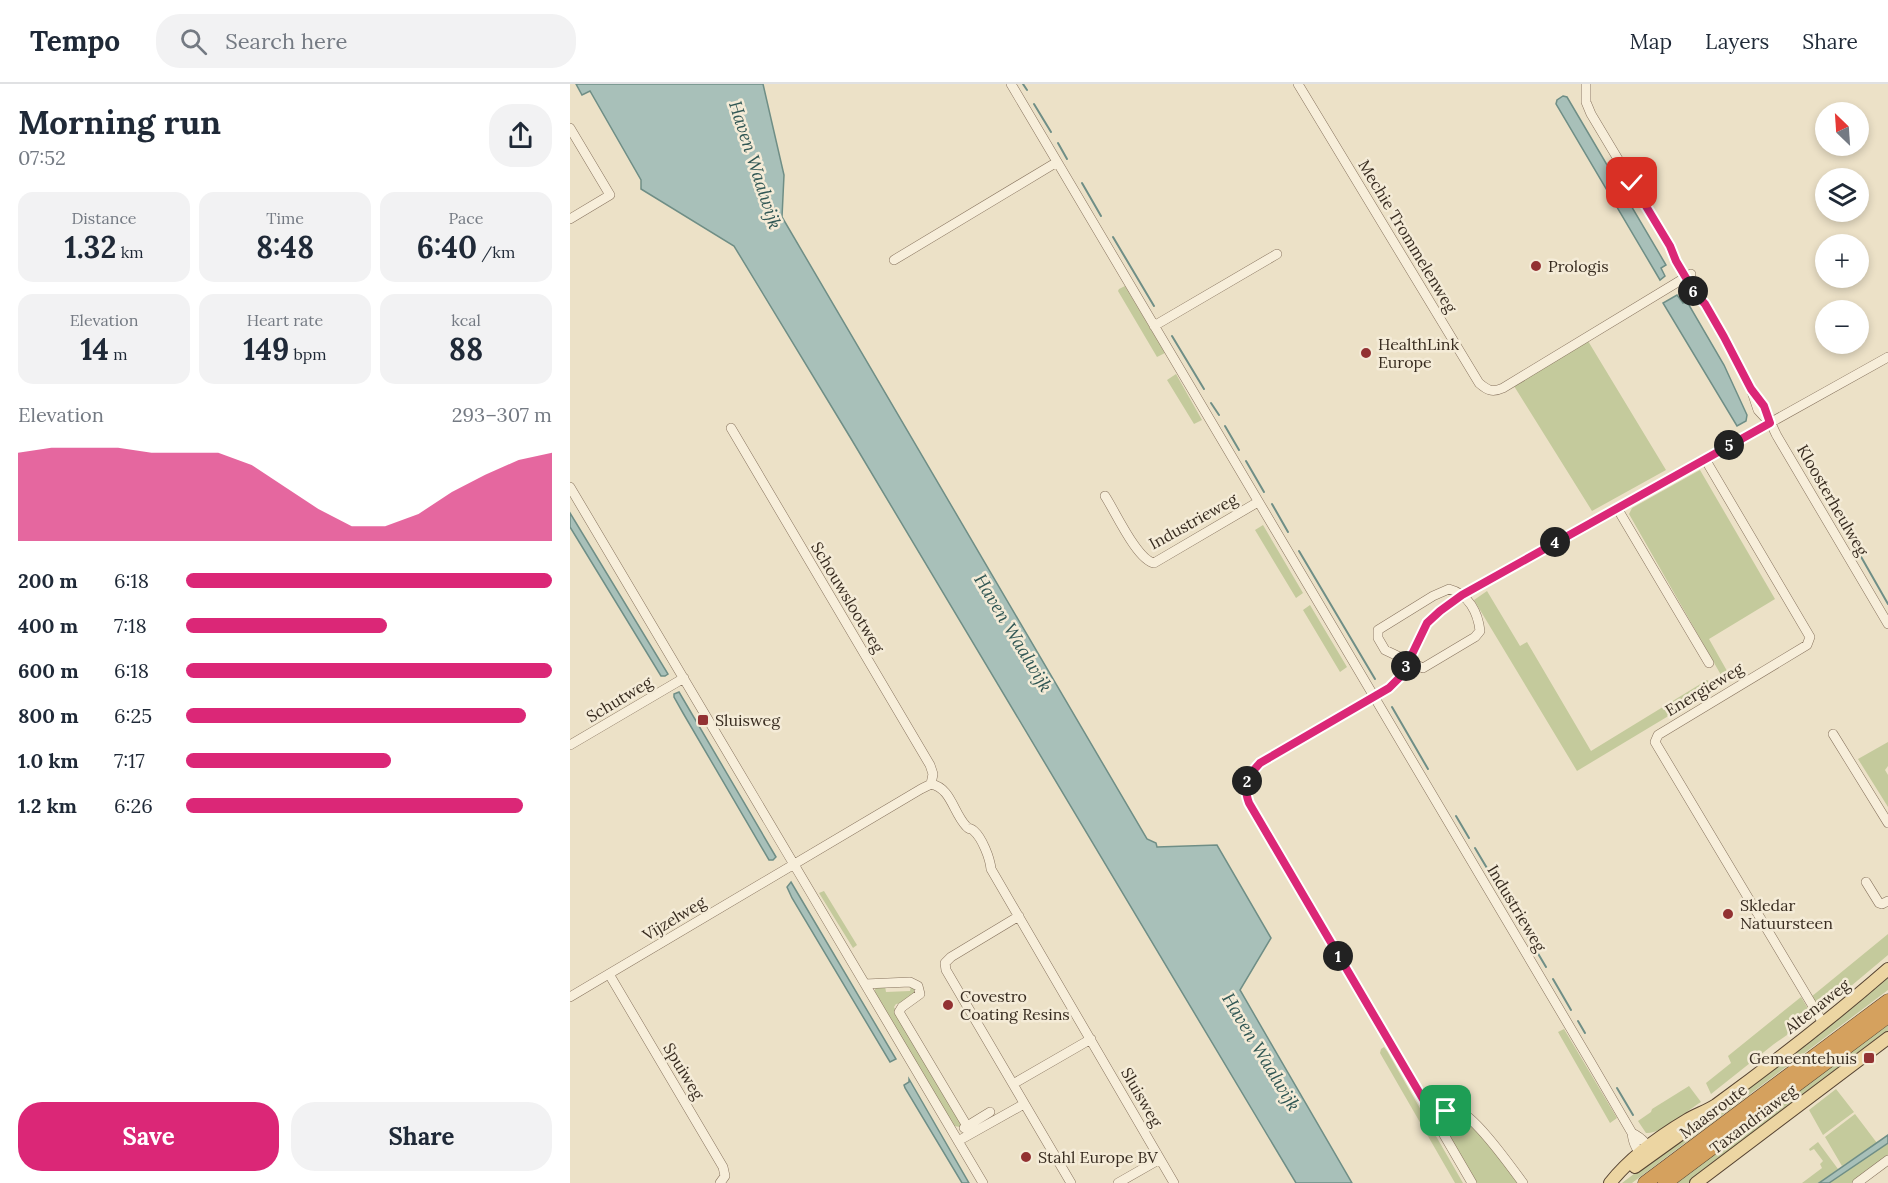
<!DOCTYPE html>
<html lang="en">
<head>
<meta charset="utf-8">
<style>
  body { margin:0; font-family:Lora,serif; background:#f2f2f3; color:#1f2937; height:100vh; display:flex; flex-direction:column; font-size:22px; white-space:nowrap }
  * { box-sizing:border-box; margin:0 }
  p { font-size:20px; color:#747a83 }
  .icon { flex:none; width:33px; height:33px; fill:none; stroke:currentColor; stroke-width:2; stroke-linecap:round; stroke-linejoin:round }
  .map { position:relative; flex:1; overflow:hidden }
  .sheet { display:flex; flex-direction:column; background:#fff; width:570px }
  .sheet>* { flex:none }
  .needle { width:39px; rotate:335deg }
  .buttons { position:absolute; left:1245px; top:18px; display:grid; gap:12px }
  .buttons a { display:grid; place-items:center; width:54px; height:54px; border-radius:50%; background:#fff; box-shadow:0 3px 9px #0003; font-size:30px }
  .pin { position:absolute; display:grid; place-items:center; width:51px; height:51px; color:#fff; margin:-26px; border-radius:12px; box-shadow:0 3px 9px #0006 }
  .km { position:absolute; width:30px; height:30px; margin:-15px; border-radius:50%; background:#222; color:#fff; font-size:16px; line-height:30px; text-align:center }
  .round { display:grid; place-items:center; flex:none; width:63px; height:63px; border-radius:24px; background:#f2f2f3 }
  .headline { display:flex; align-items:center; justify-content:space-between; height:102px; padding:0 18px }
  h1 { font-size:33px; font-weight:700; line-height:45px }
  .stats { display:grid; grid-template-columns:repeat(3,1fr); gap:9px; height:102px; padding:6px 18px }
  .stats div { display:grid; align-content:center; border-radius:15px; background:#f2f2f3; text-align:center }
  .stats b { font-size:30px; font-weight:700 }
  .stats small { font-size:16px; font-weight:400 }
  .stats p { font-size:16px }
  .chart { height:168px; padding:12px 18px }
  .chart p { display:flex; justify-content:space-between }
  .chart svg { width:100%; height:108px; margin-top:6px; fill:#db2777; opacity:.7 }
  .cta { display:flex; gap:12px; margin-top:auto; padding:12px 18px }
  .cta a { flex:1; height:69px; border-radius:24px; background:#db2777; color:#fff; font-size:24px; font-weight:700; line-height:69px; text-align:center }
  .cta a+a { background:#f2f2f3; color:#1f2937 }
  ul { padding:0 18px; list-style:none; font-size:20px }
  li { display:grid; grid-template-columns:96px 72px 1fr; align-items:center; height:45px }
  li i { height:15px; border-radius:8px; background:#db2777 }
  header { display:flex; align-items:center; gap:36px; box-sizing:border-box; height:84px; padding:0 30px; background:#fff; border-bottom:2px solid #e0e1e3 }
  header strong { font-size:28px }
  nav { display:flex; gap:33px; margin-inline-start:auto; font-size:21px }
  .search { width:420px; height:54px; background:#f2f2f3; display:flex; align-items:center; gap:15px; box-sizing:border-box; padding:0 21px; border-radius:24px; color:#747a83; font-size:22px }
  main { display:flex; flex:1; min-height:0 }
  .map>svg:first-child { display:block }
</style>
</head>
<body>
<header>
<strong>Tempo</strong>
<div class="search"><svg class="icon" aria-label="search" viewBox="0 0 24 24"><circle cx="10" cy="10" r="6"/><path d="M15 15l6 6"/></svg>Search here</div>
<nav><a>Map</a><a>Layers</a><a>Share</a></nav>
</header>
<main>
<section class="sheet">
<div class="headline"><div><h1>Morning run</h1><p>07:52</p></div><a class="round"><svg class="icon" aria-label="share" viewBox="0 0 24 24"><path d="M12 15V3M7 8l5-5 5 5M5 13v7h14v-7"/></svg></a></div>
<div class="stats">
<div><p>Distance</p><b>1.32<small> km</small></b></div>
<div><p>Time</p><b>8:48</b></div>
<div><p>Pace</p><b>6:40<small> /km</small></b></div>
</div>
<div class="stats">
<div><p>Elevation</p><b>14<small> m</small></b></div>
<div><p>Heart rate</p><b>149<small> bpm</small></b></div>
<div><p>kcal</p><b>88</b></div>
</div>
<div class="chart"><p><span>Elevation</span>293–307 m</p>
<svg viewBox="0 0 160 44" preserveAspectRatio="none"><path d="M0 44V8L10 6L20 6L30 6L40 8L50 8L60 8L70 13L80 22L90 31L100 38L110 38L120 33L130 24L140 17L150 11L160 8V44z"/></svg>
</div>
<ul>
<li><b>200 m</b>6:18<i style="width:100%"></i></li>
<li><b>400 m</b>7:18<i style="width:55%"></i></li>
<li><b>600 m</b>6:18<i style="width:100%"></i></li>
<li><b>800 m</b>6:25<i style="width:93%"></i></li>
<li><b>1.0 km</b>7:17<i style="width:56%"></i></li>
<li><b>1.2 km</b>6:26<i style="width:92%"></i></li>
</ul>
<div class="cta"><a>Save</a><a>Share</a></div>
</section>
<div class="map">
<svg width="1318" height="1099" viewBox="0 0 1318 1099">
  <rect width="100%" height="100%" fill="#ece1c7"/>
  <path fill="#c4ca9c" d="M555 202 595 269 587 273 548 207 549 205Z
    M1018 257 1096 386 1022 427 944 302Z
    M606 290 632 336 624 340 597 296Z
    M1130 386 1205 515 1139 555 1161 594 1155 598 1059 430 1062 424Z
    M693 441 733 509 726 514 685 446Z
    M917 507 950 562 957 558 1021 667 1137 596 1143 600 1145 604 1007 687 904 516Z
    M740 521 777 583 770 588 733 526Z
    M1318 658V682L1315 686 1318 691V723L1288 675Z
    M254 807 287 861 283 864 249 809Z
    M1318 850V871L1250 928 1241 913Z
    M1318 892V906L1062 1099H1052L1164 1014Z
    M341 901 347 907 333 919 326 920 324 923 392 1040 390 1043 384 1042 305 908V905L308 902H315L316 908 340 907Z
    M1231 913 1243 933 1204 960 1141 1010 1136 999 1161 979 1158 972Z
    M1318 939V950L1120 1099H1105Z
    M994 945 1047 1034 1040 1039 988 948Z
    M814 963 817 967 893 1099H885L810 969 811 965Z
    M1119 1002 1131 1018C1118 1026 1090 1051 1076 1049L1068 1037 1081 1028 1082 1025Z
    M1266 1005 1284 1028 1253 1051 1239 1026Z
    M1285 1030 1307 1059 1272 1082 1255 1053Z
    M885 1032C906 1038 935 1081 949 1099H906L875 1046V1035Z
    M1248 1058 1268 1085 1249 1099H1232L1252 1084 1250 1080 1253 1077 1244 1065 1240 1067 1239 1065Z
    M1318 1059V1074L1284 1099H1259Z"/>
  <path fill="#a8c0b9" stroke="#6f8e86" stroke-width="1.5" d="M6 0H193L214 91 212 133 577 755 586 759 587 763 647 761 701 854 670 906 782 1099H726L280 353 164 162 71 105V96L20 7 12 11Z
    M993 12 997 13 1096 181 1091 184 1095 192 1090 196 986 20 987 16Z
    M1107 211 1113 219 1115 218 1119 221 1154 281 1177 331 1176 337 1167 342 1093 219Z
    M0 429 98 590 95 592H91L0 443Z
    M109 608 206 773 203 776H199L113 629 104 613V610Z
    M221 798 326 975 320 978 222 814 217 803Z
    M339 995 399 1099H392L335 1004 334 1001 339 998Z
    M1318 1051V1059L1259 1099H1249Z"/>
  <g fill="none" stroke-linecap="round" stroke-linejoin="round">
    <path stroke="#6f8e86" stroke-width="2" d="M453 0 457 6
      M464 20 481 48
      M488 59 497 75
      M512 99 531 132
      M543 153 584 222
      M602 252 634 305
      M641 319 649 331
      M655 342 669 366
      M1233 371 1318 520
      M676 377 694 408
      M702 420 718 448
      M729 467 805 595
      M822 623 858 685
      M886 732 899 754
      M905 764 933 811
      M939 821 951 841
      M957 851 976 883
      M983 895 1001 926
      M1008 937 1015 949
      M1047 1004 1063 1031"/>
    <defs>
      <path id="minor" d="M441 0 1020 977 1062 1049C1063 1058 1066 1067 1074 1071
        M728 0 909 299C917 306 922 309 933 304L1121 190
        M1016 0V18L1021 30 1100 162 1106 178 1125 209 1135 220 1159 263 1181 305 1188 326 1200 339
        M0 44 40 111 0 135
        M324 176 487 78
        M584 242 707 170
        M1186 311C1196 323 1200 339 1207 352L1318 540
        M161 344 360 681 363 690 361 700
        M1135 375 1240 553 1237 561 1088 651 1085 658 1253 939
        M0 403 413 1099
        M535 412C545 427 567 476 584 479L688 418
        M1047 424 1139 579
        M879 505C899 510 908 529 910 547L905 553 853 584 815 566 808 554V546L863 512Z
        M1263 650 1318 739
        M0 661 114 594
        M1296 798 1309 819 1312 820 1318 817
        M449 832 381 873 375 879 376 886 501 1099
        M39 890 153 1083 155 1092 150 1099
        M295 900 340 898 348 902 350 910 332 923 329 928 397 1042
        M0 913 351 705 361 700C381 704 383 728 396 742 402 748 397 741 404 747 412 754 420 774 421 785L604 1099
        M443 1000 521 955
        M863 1032 679 719C672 699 677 693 690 679L819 604 832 591 857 539 870 527 892 511 1318 273
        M394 1044 420 1028
        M1062 1049C1070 1053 1078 1059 1079 1068
        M388 1057 454 1020
        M548 1099 590 1075
        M902 1099 863 1032C869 1029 879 1024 886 1026 904 1030 941 1083 953 1099
        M1287 1099 1318 1076"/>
      <path id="major" d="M1065 1083 1129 1037
        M1040 1099C1060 1074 1090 1052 1117 1036 1127 1030 1137 1027 1146 1021 1205 978 1263 933 1318 885
        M1126 1099 1318 954"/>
      <path id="highway" d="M1075 1099 1318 917
        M1095 1099 1318 932"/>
    </defs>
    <use href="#minor" stroke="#87735e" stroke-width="10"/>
    <use href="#major" stroke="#554231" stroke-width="14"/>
    <use href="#highway" stroke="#554231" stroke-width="15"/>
    <use href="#minor" stroke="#f7eeda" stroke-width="9"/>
    <use href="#major" stroke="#ecd5a2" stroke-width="12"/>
    <use href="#highway" stroke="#d5a15e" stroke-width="14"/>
  </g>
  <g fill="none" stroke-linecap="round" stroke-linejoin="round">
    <defs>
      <path id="route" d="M876 1027 863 1032 679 719C672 699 677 693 690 679L819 604 832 591 857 539 870 527 892 511 1200 339 1194 322 1181 305 1154 253 1135 220 1125 209 1106 177 1100 162 1062 99"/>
    </defs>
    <use href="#route" stroke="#fff" stroke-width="12"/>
    <use href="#route" stroke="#db2777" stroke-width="8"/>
  </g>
  <g fill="#923132" stroke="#f4ebd7" stroke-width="2">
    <circle cx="966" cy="182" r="6"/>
    <circle cx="796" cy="269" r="6"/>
    <rect x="127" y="630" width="12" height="12" rx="3"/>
    <circle cx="1158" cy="830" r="6"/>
    <circle cx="378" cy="921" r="6"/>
    <rect x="1293" y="968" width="12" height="12" rx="3"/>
    <circle cx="456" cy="1073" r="6"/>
  </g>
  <g text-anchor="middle" stroke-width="5" stroke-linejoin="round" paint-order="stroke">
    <g font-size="16" fill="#382c20" stroke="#f4ebd7">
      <text transform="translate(838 152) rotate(59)" y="6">Mechie Trommelenweg</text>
      <text transform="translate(1263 416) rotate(60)" y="6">Kloosterheulweg</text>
      <text transform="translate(623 437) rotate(-29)" y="6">Industrieweg</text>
      <text transform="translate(278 513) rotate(59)" y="6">Schouwslootweg</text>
      <text transform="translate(1134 605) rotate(-31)" y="6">Energieweg</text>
      <text transform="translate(49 615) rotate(-31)" y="6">Schutweg</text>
      <text transform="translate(947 824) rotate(59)" y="6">Industrieweg</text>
      <text transform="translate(104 834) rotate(-31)" y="6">Vijzelweg</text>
      <text transform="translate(1247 922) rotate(-38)" y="6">Altenaweg</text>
      <text transform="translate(114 987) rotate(59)" y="6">Spuiweg</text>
      <text transform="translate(572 1013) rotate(60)" y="6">Sluisweg</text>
      <text transform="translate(1143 1027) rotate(-37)" y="6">Maasroute</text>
      <text transform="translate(1183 1035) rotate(-37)" y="6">Taxandriaweg</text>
    </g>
    <g font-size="16" fill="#382c20" stroke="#f4ebd7" text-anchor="start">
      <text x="978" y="188">Prologis</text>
      <text x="808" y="266">HealthLink<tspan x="808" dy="18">Europe</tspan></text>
      <text x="145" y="642">Sluisweg</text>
      <text x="1170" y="827">Skledar<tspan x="1170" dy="18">Natuursteen</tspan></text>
      <text x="390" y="918">Covestro<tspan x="390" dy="18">Coating Resins</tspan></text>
      <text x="1287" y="980" text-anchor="end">Gemeentehuis</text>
      <text x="468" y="1079">Stahl Europe BV</text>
    </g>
    <g font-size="18" font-style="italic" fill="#315754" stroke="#f4ebd7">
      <text transform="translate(185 81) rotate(72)" y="6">Haven Waalwijk</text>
      <text transform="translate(443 549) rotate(59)" y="6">Haven Waalwijk</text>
      <text transform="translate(691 968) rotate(59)" y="6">Haven Waalwijk</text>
    </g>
  </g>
</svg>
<div class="buttons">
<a><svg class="needle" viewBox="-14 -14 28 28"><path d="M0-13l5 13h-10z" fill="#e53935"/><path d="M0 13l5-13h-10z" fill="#747a83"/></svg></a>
<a><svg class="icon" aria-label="layers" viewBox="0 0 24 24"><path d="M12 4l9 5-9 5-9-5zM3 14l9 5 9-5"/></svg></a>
<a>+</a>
<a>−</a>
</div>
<div class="pin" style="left:876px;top:1027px;background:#1e9e55"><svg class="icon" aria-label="arrive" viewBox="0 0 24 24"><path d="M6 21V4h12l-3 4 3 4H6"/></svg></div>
<div class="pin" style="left:1062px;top:99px;background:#d93025"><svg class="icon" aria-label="check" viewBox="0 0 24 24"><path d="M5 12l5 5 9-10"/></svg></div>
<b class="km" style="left:768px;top:872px">1</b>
<b class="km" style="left:677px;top:697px">2</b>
<b class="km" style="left:836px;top:582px">3</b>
<b class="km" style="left:985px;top:458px">4</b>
<b class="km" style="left:1159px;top:361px">5</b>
<b class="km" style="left:1123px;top:207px">6</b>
</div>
</main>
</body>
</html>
